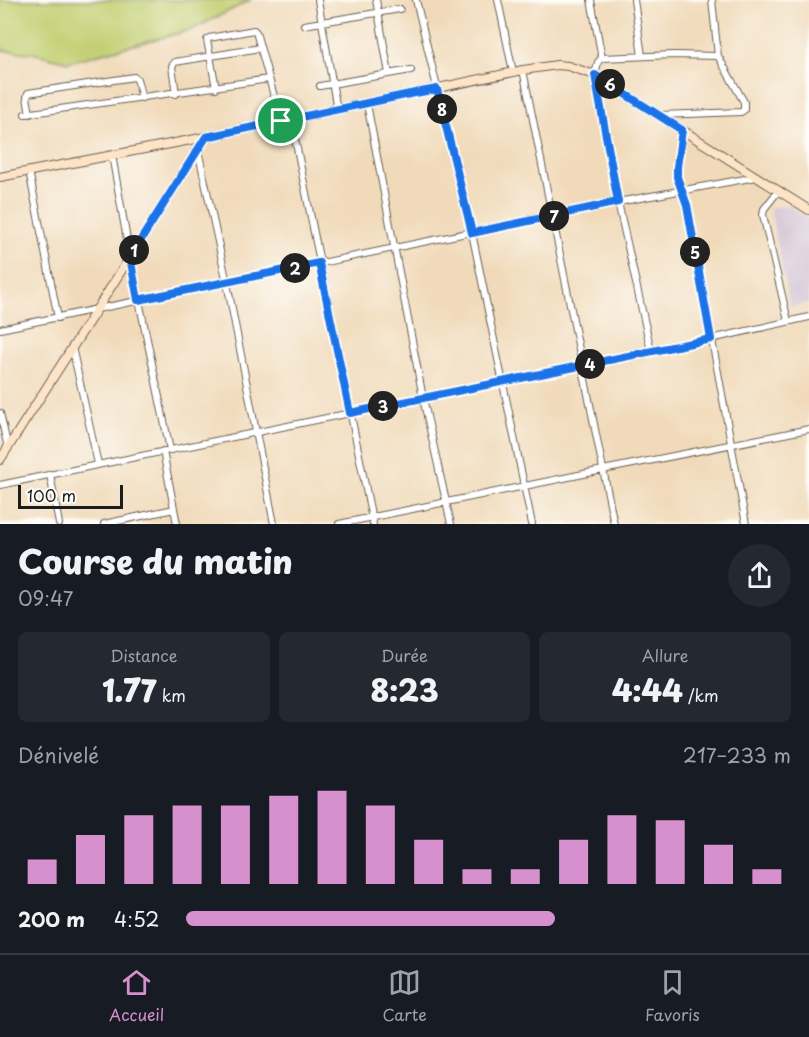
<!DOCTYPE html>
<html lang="fr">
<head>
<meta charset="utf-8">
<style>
  body { margin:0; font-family:"Playpen Sans",sans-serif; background:#242831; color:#f1f3f6; height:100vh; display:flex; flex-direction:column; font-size:22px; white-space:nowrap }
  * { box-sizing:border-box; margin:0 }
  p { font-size:20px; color:#9ea1a6 }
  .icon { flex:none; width:33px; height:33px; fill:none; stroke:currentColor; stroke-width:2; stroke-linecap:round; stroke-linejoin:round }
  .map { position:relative; height:524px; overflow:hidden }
  .details { display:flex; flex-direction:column; background:#171b24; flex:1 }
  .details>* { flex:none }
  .scale { position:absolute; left:18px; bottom:15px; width:105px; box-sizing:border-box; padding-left:6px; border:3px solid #1c1c1c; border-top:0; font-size:16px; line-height:21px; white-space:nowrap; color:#1c1c1c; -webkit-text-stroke:4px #fdfcf7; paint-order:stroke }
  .pin { position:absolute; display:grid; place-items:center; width:51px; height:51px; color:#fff; margin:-26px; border:3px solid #fff; border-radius:50%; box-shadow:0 2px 6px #0007 }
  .km { position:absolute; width:30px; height:30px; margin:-15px; border-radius:50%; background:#222; color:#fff; font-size:16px; line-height:30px; text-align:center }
  .round { display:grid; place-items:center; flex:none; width:63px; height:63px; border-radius:32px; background:#242831 }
  .overview { display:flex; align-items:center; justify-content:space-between; height:102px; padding:0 18px }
  h1 { font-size:33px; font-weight:800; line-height:45px }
  .figures { display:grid; grid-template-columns:repeat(3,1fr); gap:9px; height:102px; padding:6px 18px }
  .figures div { display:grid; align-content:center; border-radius:9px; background:#242831; text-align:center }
  .figures b { font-size:30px; font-weight:800 }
  .figures small { font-size:16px; font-weight:400 }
  .figures p { font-size:16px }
  .chart { height:168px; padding:12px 18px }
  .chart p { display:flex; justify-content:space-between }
  .chart svg { width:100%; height:108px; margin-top:6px; stroke:#d690ce; stroke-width:6 }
  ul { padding:0 18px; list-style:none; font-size:20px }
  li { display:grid; grid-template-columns:96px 72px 1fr; align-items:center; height:45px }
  li i { height:15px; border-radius:8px; background:#d690ce }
  .tab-bar { display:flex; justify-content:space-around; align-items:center; height:84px; border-top:2px solid #363941; background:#171b24; font-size:16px; color:#9ea1a6 }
  .tab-bar a { display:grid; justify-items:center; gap:3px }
  .tab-bar .selected { color:#d690ce }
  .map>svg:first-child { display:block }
</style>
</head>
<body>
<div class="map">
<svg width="809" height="524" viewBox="0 0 809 524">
  <rect width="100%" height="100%" fill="#fdfcf7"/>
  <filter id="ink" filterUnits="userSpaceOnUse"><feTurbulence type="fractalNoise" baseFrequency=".0167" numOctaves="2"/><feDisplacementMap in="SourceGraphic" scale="12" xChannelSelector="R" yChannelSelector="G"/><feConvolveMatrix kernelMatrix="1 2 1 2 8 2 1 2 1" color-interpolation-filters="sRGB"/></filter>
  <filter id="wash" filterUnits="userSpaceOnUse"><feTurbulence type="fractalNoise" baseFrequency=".008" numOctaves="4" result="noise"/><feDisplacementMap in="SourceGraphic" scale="24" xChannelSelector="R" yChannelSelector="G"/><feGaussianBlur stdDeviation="1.35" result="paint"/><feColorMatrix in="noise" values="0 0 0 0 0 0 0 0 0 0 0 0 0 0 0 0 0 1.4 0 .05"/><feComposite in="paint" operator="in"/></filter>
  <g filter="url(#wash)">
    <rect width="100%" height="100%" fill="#f1daba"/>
    <path fill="#cebed1" d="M789 205 809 219V303L790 307 770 208Z"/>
    <path fill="#c1cf71" stroke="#6e7646" stroke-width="1.5" d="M0 0H251L191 30 68 62 32 53 0 50Z"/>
  </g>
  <g filter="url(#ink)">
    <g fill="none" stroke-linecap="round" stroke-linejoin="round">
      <defs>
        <path id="street" d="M318 0 337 110
          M376 0 389 74
          M416 0 472 233 532 524
          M498 0 513 72
          M591 0 602 58
          M634 0 642 56
          M304 25 400 9
          M523 70 614 524
          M320 86 411 70
          M216 88 207 40 209 38 254 30 256 32 281 121
          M176 94 172 66 175 62 260 48
          M367 104 423 398 451 524
          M25 114 269 79
          M30 114 27 97 28 93 134 77 137 79 142 98
          M661 115 741 112 744 110V102L718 56
          M291 119 373 524
          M683 130C680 147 674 166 679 183 681 190 685 197 687 205L746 524
          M198 150 227 283 274 524
          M112 155 130 257 170 450
          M29 171 58 318
          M779 190 764 209 763 215 788 321
          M0 329 618 202 756 177
          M72 347 98 464
          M651 351 618 202 595 75 598 62 602 58 674 55 718 56 712 0
          M0 413 8 448
          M163 451 177 524
          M50 474 59 524
          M0 485 711 339 809 317
          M104 524 174 509
          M339 524 603 470 809 429"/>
        <path id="secondary" d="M0 177 206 137 523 70 557 65 568 66 595 75 809 210
          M0 460 97 309 206 137"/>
      </defs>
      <use href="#street" stroke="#675e53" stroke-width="8"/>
      <use href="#secondary" stroke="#675e53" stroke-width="10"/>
      <use href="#street" stroke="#fff" stroke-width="6"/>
      <use href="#secondary" stroke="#fee4c6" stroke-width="8"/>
    </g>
  </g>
  <g fill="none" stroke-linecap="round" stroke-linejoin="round" filter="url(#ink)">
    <defs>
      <path id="route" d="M595 75 682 130 677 167V177L687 205 711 339 350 413 319 263 138 300 130 257 206 137 410 94 437 89 472 233 618 202Z"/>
    </defs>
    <use href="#route" stroke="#fff" stroke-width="12"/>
    <use href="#route" stroke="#1a73e8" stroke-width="8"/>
  </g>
</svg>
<div class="scale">100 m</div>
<div class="pin" style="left:281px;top:121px;background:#1e9e55"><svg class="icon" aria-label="arrive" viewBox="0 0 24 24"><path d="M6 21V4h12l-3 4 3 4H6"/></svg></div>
<b class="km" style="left:134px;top:250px">1</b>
<b class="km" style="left:295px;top:268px">2</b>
<b class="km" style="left:383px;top:406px">3</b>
<b class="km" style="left:590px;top:364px">4</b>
<b class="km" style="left:695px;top:252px">5</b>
<b class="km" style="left:610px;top:84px">6</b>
<b class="km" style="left:554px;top:216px">7</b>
<b class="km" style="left:442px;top:109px">8</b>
</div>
<section class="details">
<div class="overview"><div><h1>Course du matin</h1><p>09:47</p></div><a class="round"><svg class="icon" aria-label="share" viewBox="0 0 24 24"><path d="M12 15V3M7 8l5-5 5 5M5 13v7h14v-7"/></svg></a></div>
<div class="figures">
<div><p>Distance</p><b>1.77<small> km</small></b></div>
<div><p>Durée</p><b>8:23</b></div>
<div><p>Allure</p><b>4:44<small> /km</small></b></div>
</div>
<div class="chart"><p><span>Dénivelé</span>217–233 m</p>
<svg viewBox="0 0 160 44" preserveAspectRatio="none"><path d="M5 44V34M15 44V24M25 44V16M35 44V12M45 44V12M55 44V8M65 44V6M75 44V12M85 44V26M95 44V38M105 44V38M115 44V26M125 44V16M135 44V18M145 44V28M155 44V38"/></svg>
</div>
<ul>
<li><b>200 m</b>4:52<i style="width:61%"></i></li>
</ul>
</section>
<nav class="tab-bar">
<a class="selected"><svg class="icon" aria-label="home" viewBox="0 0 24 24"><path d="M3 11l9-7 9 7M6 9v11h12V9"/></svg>Accueil</a>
<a><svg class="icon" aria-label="map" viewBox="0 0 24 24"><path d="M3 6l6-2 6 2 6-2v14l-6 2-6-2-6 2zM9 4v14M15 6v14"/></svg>Carte</a>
<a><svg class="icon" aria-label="saved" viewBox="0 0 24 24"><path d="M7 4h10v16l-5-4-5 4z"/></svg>Favoris</a>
</nav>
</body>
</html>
